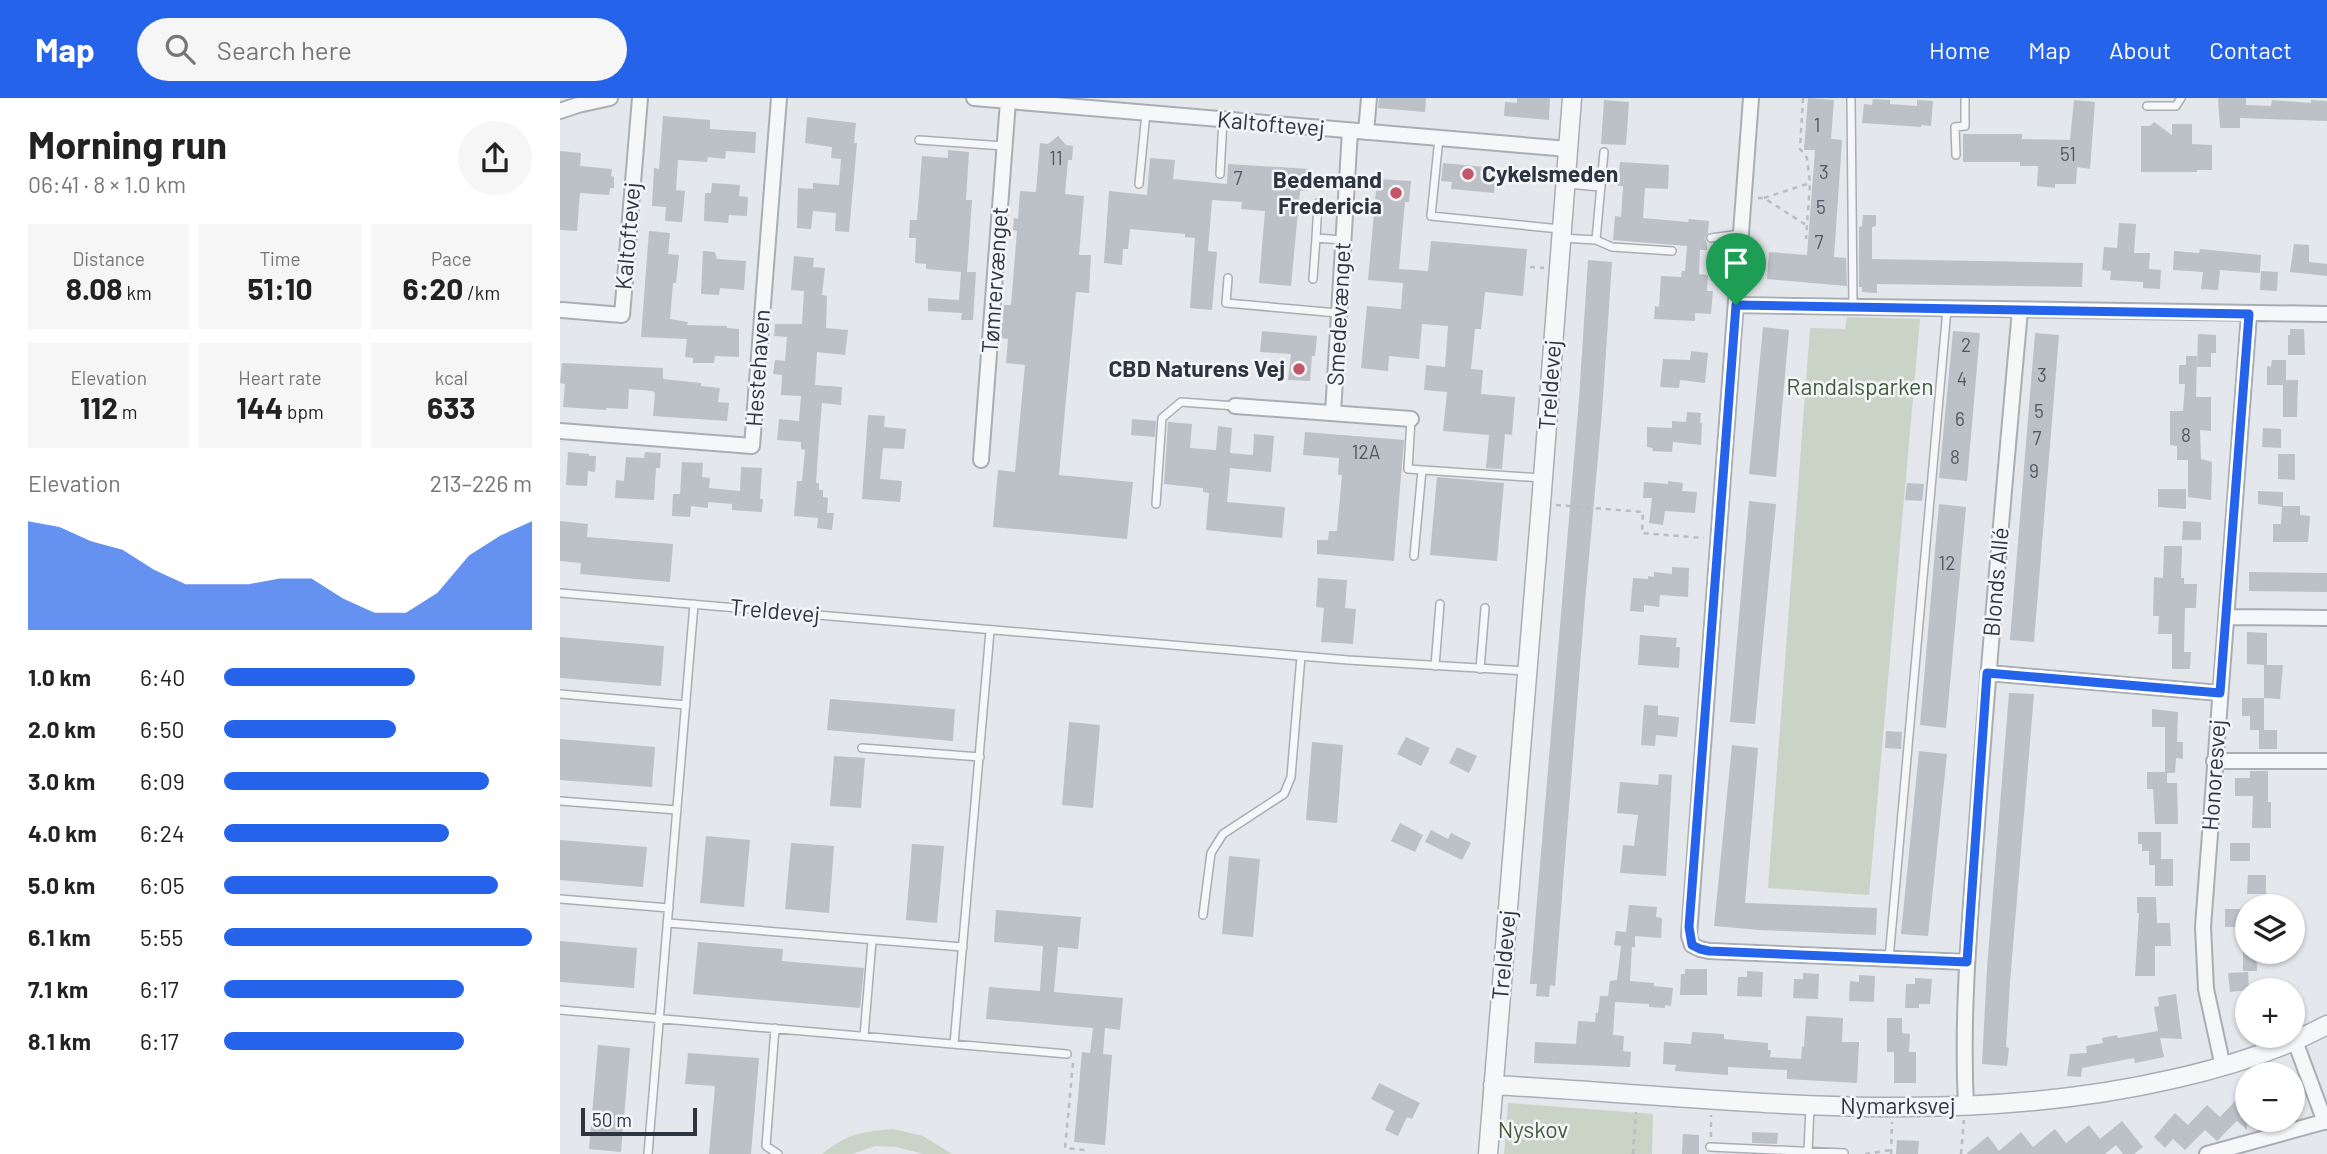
<!DOCTYPE html>
<html lang="en">
<head>
<meta charset="utf-8">
<style>
  body { margin:0; font-family:Barlow,sans-serif; background:#f6f6f6; color:#222; height:100vh; display:flex; flex-direction:column; font-size:26px; white-space:nowrap }
  * { box-sizing:border-box; margin:0 }
  p { font-size:23px; color:#767676 }
  .icon { flex:none; width:38px; height:38px; fill:none; stroke:currentColor; stroke-width:2; stroke-linecap:round; stroke-linejoin:round }
  .map { position:relative; flex:1; overflow:hidden }
  .panel { display:flex; flex-direction:column; background:#fff; width:560px }
  .panel>* { flex:none }
  .buttons { position:absolute; left:1675px; top:796px; display:grid; gap:14px }
  .buttons a { display:grid; place-items:center; width:70px; height:70px; border-radius:50%; background:#fff; box-shadow:0 2px 5px #0004; font-size:35px }
  .scale { position:absolute; left:21px; bottom:18px; width:116px; box-sizing:border-box; padding-left:7px; border:4px solid #2d3541; border-top:0; font-size:19px; line-height:24px; white-space:nowrap; color:#2d3541; -webkit-text-stroke:5px #f4f5f8; paint-order:stroke }
  .pin { position:absolute; display:grid; place-items:center; width:60px; height:60px; color:#fff; margin:-72px -30px; border-radius:50% 50% 50% 0; rotate:-45deg; box-shadow:0 0 7px #0007 }
  .pin .icon { rotate:45deg }
  .round { display:grid; place-items:center; flex:none; width:74px; height:74px; border-radius:37px; background:#f6f6f6 }
  .headline { display:flex; align-items:center; justify-content:space-between; height:119px; padding:0 28px }
  h1 { font-size:38px; font-weight:700; line-height:52px }
  .figures { display:grid; grid-template-columns:repeat(3,1fr); gap:10px; height:119px; padding:7px 28px }
  .figures div { display:grid; align-content:center; border-radius:0px; background:#f6f6f6; text-align:center }
  .figures b { font-size:30px; font-weight:700 }
  .figures small { font-size:19px; font-weight:400 }
  .figures p { font-size:19px }
  .chart { height:196px; padding:14px 28px }
  .chart p { display:flex; justify-content:space-between }
  .chart svg { width:100%; height:126px; margin-top:7px; fill:#2563eb; opacity:.7 }
  ul { padding:0 28px; list-style:none; font-size:23px }
  li { display:grid; grid-template-columns:112px 84px 1fr; align-items:center; height:52px }
  li i { height:18px; border-radius:9px; background:#2563eb }
  header { display:flex; align-items:center; gap:42px; box-sizing:border-box; height:98px; padding:0 35px; background:#2563eb; color:#fff }
  header strong { font-size:33px }
  nav { display:flex; gap:38px; margin-inline-start:auto; font-size:24px }
  .search { width:490px; height:63px; background:#f6f6f6; display:flex; align-items:center; gap:18px; box-sizing:border-box; padding:0 24px; border-radius:38px; color:#767676; font-size:26px }
  main { display:flex; flex:1; min-height:0 }
  .map>svg:first-child { display:block }
</style>
</head>
<body>
<header>
<strong>Map</strong>
<div class="search"><svg class="icon" aria-label="search" viewBox="0 0 24 24"><circle cx="10" cy="10" r="6"/><path d="M15 15l6 6"/></svg>Search here</div>
<nav><a>Home</a><a>Map</a><a>About</a><a>Contact</a></nav>
</header>
<main>
<section class="panel">
<div class="headline"><div><h1>Morning run</h1><p>06:41 · 8 × 1.0 km</p></div><a class="round"><svg class="icon" aria-label="share" viewBox="0 0 24 24"><path d="M12 15V3M7 8l5-5 5 5M5 13v7h14v-7"/></svg></a></div>
<div class="figures">
<div><p>Distance</p><b>8.08<small> km</small></b></div>
<div><p>Time</p><b>51:10</b></div>
<div><p>Pace</p><b>6:20<small> /km</small></b></div>
</div>
<div class="figures">
<div><p>Elevation</p><b>112<small> m</small></b></div>
<div><p>Heart rate</p><b>144<small> bpm</small></b></div>
<div><p>kcal</p><b>633</b></div>
</div>
<div class="chart"><p><span>Elevation</span>213–226 m</p>
<svg viewBox="0 0 160 44" preserveAspectRatio="none"><path d="M0 44V6L10 8L20 13L30 16L40 23L50 28L60 28L70 28L80 26L90 26L100 33L110 38L120 38L130 31L140 18L150 11L160 6V44z"/></svg>
</div>
<ul>
<li><b>1.0 km</b>6:40<i style="width:62%"></i></li>
<li><b>2.0 km</b>6:50<i style="width:56%"></i></li>
<li><b>3.0 km</b>6:09<i style="width:86%"></i></li>
<li><b>4.0 km</b>6:24<i style="width:73%"></i></li>
<li><b>5.0 km</b>6:05<i style="width:89%"></i></li>
<li><b>6.1 km</b>5:55<i style="width:100%"></i></li>
<li><b>7.1 km</b>6:17<i style="width:78%"></i></li>
<li><b>8.1 km</b>6:17<i style="width:78%"></i></li>
</ul>
</section>
<div class="map">
<svg width="1767" height="1056" viewBox="0 0 1767 1056">
  <rect width="100%" height="100%" fill="#e4e7eb"/>
  <path fill="#c9d4c6" d="M1287 219 1360 221 1309 797 1208 790 1250 230 1285 231Z
    M948 1005 1093 1016 1092 1056H944Z
    M333 1031 363 1038 392 1056H364L336 1049 315 1048 292 1056H262C288 1035 301 1034 333 1031Z"/>
  <path fill="#bcc0c7" d="M819 0H866L865 14 818 10Z
    M957 0H990L989 22 944 18 945 4 957 5Z
    M1248 0 1274 2 1271 41 1282 42 1274 159 1286 160 1287 188 1207 181 1209 154 1247 157 1255 52H1244Z
    M1658 0H1686V7L1711 8 1712 2 1751 5V2L1767 3V23L1680 20V30H1660Z
    M1313 1 1330 2V6L1357 8V2L1373 3 1371 28 1361 27V29L1302 25 1304 6 1312 7Z
    M1044 2 1069 4 1066 47 1041 46Z
    M1514 2 1535 4 1530 71 1517 69 1516 86H1495V90L1477 88 1478 68H1460V64H1403V36H1462V41L1510 42Z
    M103 18 150 22V31L196 34 195 55 166 53 165 61 148 59 147 64 118 62 116 92 125 93 122 124 105 123 106 109 92 108 94 70 99 71Z
    M247 19 296 25 294 45H297L289 134 275 133 276 115 253 113 251 131 237 130 238 90 253 91V85L279 87 281 61 271 60 272 49 245 45Z
    M1594 24 1612 37V26H1632V46L1652 47V72H1637V74H1581V28H1590Z
    M498 38 506 47 513 48 512 62H508L505 96 524 98 519 157H531L529 195 516 194 499 377 573 384 567 441 433 429 438 372 455 374 465 267 446 265 448 241 441 240 444 207H451L457 133 453 132 454 120 458 121 460 93 476 94 480 45 488 46Z
    M388 52 409 54 406 102H412L407 174H416L413 222H401L402 215 368 213V200L399 202 401 174 366 171V166L355 165 356 140H349L350 122H357L362 58 388 60Z
    M0 53 21 55 20 68 52 71 51 78 54 79V90H50L49 97 20 95 17 133 0 132Z
    M590 60 615 62 613 81 667 86 668 66 750 71 748 93H740L731 188 699 185 705 113 681 111 682 104 652 102 648 153 657 154 652 212 630 210 635 140 625 139V136L570 131 568 151H563L562 167 544 165 549 93 587 97Z
    M1060 64 1109 67 1108 91 1085 90 1083 120 1128 124 1129 121 1149 123 1148 135 1145 140 1147 145V152H1140L1139 176 1148 177 1147 193H1153L1151 216 1135 215V223L1094 221 1095 208 1099 209 1101 178 1121 179 1122 173H1125L1127 148 1053 142 1055 118 1061 119 1063 88H1058Z
    M883 65 936 70 934 95 891 91 892 84 881 83Z
    M817 81 851 83 849 104H845L839 171 868 173 871 143 967 151 963 198 925 194 921 231H915L911 271 923 272 921 296 955 299 952 337 945 336 942 371 926 370 929 337 883 333 887 294 864 292 866 267 885 269 888 228 862 226 859 261 829 258 828 273 801 270 807 208 841 211 843 185 808 182Z
    M152 85 180 87 179 98 188 99 187 118 169 117 168 125 144 123 145 95H151Z
    M1303 117H1316V128L1312 129V161L1523 165 1522 189 1317 186V195L1302 194V189H1299V129L1302 128Z
    M1559 125 1576 126 1574 155H1590L1589 171 1601 172 1600 191 1583 190V184L1550 182 1551 173 1542 172 1544 149 1557 150Z
    M89 133 110 135 108 156 119 157 116 185H113L110 221 128 224 127 227 167 228V230L179 231V259L155 258 154 265H133V260L125 259 127 241 81 239Z
    M1734 146 1749 147V164L1767 166V178L1730 174Z
    M1640 151 1701 157 1700 175 1660 172 1658 192 1641 191 1643 174 1613 172 1614 153 1639 155Z
    M143 153 155 154 157 161 186 163 184 192 160 190 159 197 141 196Z
    M234 158 254 160 253 169 265 170 262 197 267 198 266 230 288 232 285 257 257 254 255 287 282 289 281 307 262 305 259 341 256 385H259V392H263V399L268 400 267 415H274L272 432 257 430 258 420 234 418 237 383H242L245 352 241 351V344L217 342 219 321 239 323 241 298 221 297 222 277 213 276 215 262 225 263 227 239 214 238 215 226H242L244 193 231 192Z
    M1028 162 1052 164 1042 314 1025 504 995 888 990 887 989 899 976 898 977 886H970L1019 301Z
    M1701 173 1718 174 1717 193 1700 192Z
    M1203 229 1229 232 1216 379 1189 376Z
    M1730 231H1744L1745 257H1728V237H1730Z
    M702 233 757 238 755 258H752L750 283 728 282 731 256 700 254Z
    M1393 233 1420 235 1407 383 1379 380Z
    M1475 235 1499 237 1474 544 1450 542Z
    M1638 236 1656 237V255H1651V269H1637Z
    M1131 253 1148 255 1145 285 1120 282 1119 290 1100 289 1103 261 1130 262Z
    M1626 258H1637L1636 299H1651V333L1640 332 1641 361 1652 364 1651 402 1628 399V362H1617V348L1610 347V313H1623L1625 286H1619V267H1626Z
    M1712 262H1726V282H1738L1737 319H1723V287H1707V268L1711 269Z
    M2 265 103 270V281L141 285V288L160 290 158 304 169 305 167 323 93 318 95 295 92 293 69 291 68 311 46 310V312L3 309 5 286 0 285Z
    M1127 314 1141 315 1140 325H1142L1141 347 1113 344 1112 354 1092 353 1093 350 1087 349V329L1112 330V323L1126 324Z
    M308 317 325 318 324 329 346 331 344 351 323 350 320 381 342 383 340 404 302 401Z
    M572 321 596 323 595 339 571 337Z
    M608 324 632 326 630 350 656 352 658 328 672 330 670 355 693 357 694 336 714 338 711 374 670 370 667 404 725 409 722 440 646 432 649 395 643 394V390L604 386Z
    M1703 330 1721 331V350L1702 349Z
    M745 334 844 342 834 463 757 456V442H768L769 433H777L782 377H778L779 360 743 357Z
    M8 354 29 356V358H36L35 374 28 373 27 388 6 387Z
    M85 354 101 355 100 370H96L94 402 55 400 56 382 64 383 66 359 84 360Z
    M1718 356H1735V382L1718 381Z
    M122 364 143 365 142 379 150 380 149 390 180 393 181 369 202 370 200 401H203L202 414 172 412V406L148 404V410L131 408 130 419 112 418 113 396H120Z
    M877 379 944 385 937 463 870 457Z
    M1108 383 1123 385 1122 393 1137 394 1135 415 1105 413 1103 427 1089 425 1092 400H1083L1084 384 1108 386Z
    M1347 385 1364 386 1362 403 1345 402Z
    M1598 391H1626V411L1598 409Z
    M1698 393 1723 394V408H1740V417L1750 418 1748 444H1713V426H1721L1722 409 1698 406Z
    M1189 403 1216 406 1195 626 1170 624Z
    M1379 406 1406 409 1386 630 1360 627Z
    M0 423 28 426 27 439 113 446 110 484 20 476 21 465 0 463Z
    M1623 423 1641 424V442H1622Z
    M1604 448H1622L1621 480H1624V486H1637L1636 510H1625L1624 554H1631L1630 571H1612V536H1598L1599 518H1593L1594 479 1603 480Z
    M1112 469 1129 470 1128 499 1100 497 1099 509 1084 507V514L1070 513 1073 480 1088 481V478L1094 479V474L1112 476Z
    M1689 474 1767 475V494L1689 493Z
    M758 480 787 482 785 510 796 511 793 546 761 544 764 510 756 509Z
    M1687 534 1707 535V567H1723L1720 601 1704 600V632H1690V618H1682V600H1704V567L1687 566Z
    M1080 537 1117 540 1116 549H1120L1119 570 1078 567Z
    M0 539 104 548 101 588 0 580Z
    M1449 595 1474 596 1450 885 1446 949 1449 950 1447 968 1422 966 1427 870Z
    M270 601 395 611 393 643 267 632Z
    M1084 607 1098 608V617L1119 619 1117 639 1096 637 1095 648 1081 647Z
    M1592 611 1618 614 1617 644H1623V661L1616 660 1615 675H1607V685H1617L1618 726H1595L1593 691H1587V674H1605V629H1592Z
    M509 624 540 627 533 710 502 707Z
    M1699 632H1717V651H1699Z
    M1326 633 1342 634 1341 651 1325 650Z
    M846 639 870 650 861 668 837 656Z
    M0 641 95 649 92 689 0 682Z
    M752 644 783 647 777 725 746 722Z
    M1172 647 1198 650 1185 805 1317 810 1316 837 1200 832 1154 828Z
    M897 649 917 658 909 675 889 665Z
    M1359 653 1387 656 1368 838 1341 836Z
    M274 658 305 660 301 710 270 708Z
    M1690 673H1708V704H1711V730H1692L1693 698H1675V680H1690Z
    M1099 676 1112 677 1106 778 1060 775 1063 747 1074 748 1078 717 1057 715 1060 684 1098 687Z
    M840 725 863 737 855 754 831 743Z
    M871 732 888 741 891 735 911 745 902 762 865 744Z
    M1578 734H1601V761H1613V788H1595V767H1589V753H1582V746H1578Z
    M146 738 190 742 184 809 140 805Z
    M0 742 87 749 83 789 0 782Z
    M231 745 274 748 269 815 225 811Z
    M1670 745H1690V763H1670Z
    M352 746 384 748 377 825 346 822Z
    M669 758 700 761 693 839 662 836Z
    M1688 777H1706V796H1687Z
    M1577 799H1596L1597 825H1610L1611 848H1595V878H1575L1579 815H1577Z
    M1069 807 1097 809 1096 819 1102 820 1101 840 1075 838V849H1072L1070 883 1094 885V888L1113 890 1111 908 1105 907V910L1089 909V906L1055 904 1053 937 1064 938 1063 953 1071 954 1070 969 974 965 975 944 1016 946 1018 923 1035 924 1036 915H1038L1040 898H1048L1050 883 1057 882 1061 848 1054 847 1056 833 1066 834Z
    M1665 811H1686V829H1665Z
    M436 812 521 819 518 851 498 849 494 894 563 900 560 932 545 930 543 956 552 957 545 1047 514 1044 522 954 530 955 533 930 426 921 429 889 480 893 483 848 434 844Z
    M0 843 77 850 74 890 0 884Z
    M138 844 223 851 222 863 304 870 300 910 133 896Z
    M1683 854H1697V873H1683Z
    M1125 871H1147V897H1120L1121 876H1125Z
    M1187 873 1203 874 1202 899 1177 898 1178 879H1187Z
    M1688 874 1689 892 1670 894 1668 875Z
    M1243 875 1259 876 1258 901 1233 900 1234 881H1243Z
    M1299 877 1315 878 1314 904 1289 903 1290 883 1299 884Z
    M1355 880 1372 881 1370 906H1359V910H1345L1346 886H1355Z
    M1616 896 1622 941 1600 940 1604 959 1575 965 1574 960 1522 970 1521 979 1507 978 1510 956 1527 955 1526 948 1543 945 1542 940 1557 937 1558 940 1598 933 1594 909 1599 908 1598 899Z
    M1246 918 1283 920 1282 944H1299L1297 985 1227 981V972L1168 969V977L1115 973 1116 967 1103 966 1104 944 1131 946 1132 934 1164 936V941L1208 945V952H1211L1210 959 1241 961 1242 948 1244 949Z
    M1327 920H1342V935L1350 936 1349 954H1356V985H1334V954H1327Z
    M38 947 70 950 61 1054 29 1051Z
    M128 955 199 960 191 1056H149L155 988 125 986Z
    M819 985 860 1005 852 1021 847 1019 838 1038 825 1032 834 1013 811 1001Z
    M1680 998 1687 1005V1032L1677 1023 1657 1043 1645 1032 1625 1052 1613 1041 1605 1050 1594 1039 1615 1015 1628 1027 1647 1007 1660 1019Z
    M1562 1023 1583 1049 1574 1056H1563L1556 1047 1545 1056H1406L1428 1038 1439 1053 1461 1034 1473 1049 1495 1031 1506 1045 1529 1027 1540 1041Z
    M1192 1034 1218 1035 1217 1046 1192 1045Z
    M1123 1036 1139 1037V1056H1122Z
    M1337 1042 1359 1043 1358 1056H1336Z"/>
  <g fill="none" stroke-linecap="round" stroke-linejoin="round">
    <defs>
      <path id="service" d="M1291 0 1293 208
        M1587 8H1616L1621 0
        M879 40 871 118 1000 131
        M359 42 444 48
        M1396 57 1395 29 1405 28V0
        M660 76 663 22
        M579 86 586 15
        M1006 86 1041 89
        M756 140 758 105
        M1001 140 1036 142 1044 54
        M1151 140 1181 136
        M1036 142 1052 149 1112 153
        M668 180 666 205 778 215
        M753 181 756 140 783 142
        M851 321 848 371 982 380
        M596 406 602 320 621 304 675 308
        M854 458 862 372
        M0 495 788 562 966 573
        M875 568 880 506
        M920 571 925 510
        M0 596 126 607
        M302 650 420 659
        M0 703 117 712
        M0 801 109 810
        M643 817 651 755 663 736 724 696 731 679 741 558
        M108 825 403 849
        M1329 861 1387 211
        M0 912 507 956
        M215 930 206 1048 218 1056
        M304 938 312 843
        M394 946 430 533
        M1150 1049 1284 1055
        M1248 1054 1250 1009
        M88 1056 134 506"/>
      <path id="minor" d="M414 0 1008 51
        M1191 0 1129 838 1132 847 1140 851 1149 853 1407 864
        M0 13 18 7 50 0
        M806 34 809 0
        M1176 207 1767 216
        M2 212 62 217 80 0
        M675 308 851 321
        M773 315 790 33
        M0 333 192 348 219 0
        M421 362 448 3
        M1666 519 1767 520
        M1428 575 1660 595
        M1654 663H1767
        M1735 943 1765 1024
        M1663 969 1646 891 1643 829 1689 216
        M1406 1008C1401 909 1411 811 1418 712 1430 545 1445 379 1460 212
        M1647 1056 1767 1023"/>
      <path id="tertiary" d="M933 987C1160 999 1389 1033 1613 981 1667 969 1718 953 1767 927
        M928 1056 981 406 1012 0"/>
    </defs>
    <use href="#service" stroke="#a9aeb5" stroke-width="10"/>
    <use href="#minor" stroke="#a9aeb5" stroke-width="18"/>
    <use href="#tertiary" stroke="#a9aeb5" stroke-width="21"/>
    <path stroke="#babdc2" stroke-width="2.5" stroke-dasharray="5 5" stroke-linecap="butt" d="M1243 0 1240 51 1247 60 1250 85 1246 141
      M1198 100H1204L1246 127
      M1204 100 1250 85
      M970 169 984 170
      M996 407 1083 414 1082 435 1144 440
      M513 965 505 1050 525 1052
      M1151 1039V1017
      M1073 1056 1076 1014
      M1305 1056 1331 1052
      M1331 1056 1332 1024
      M1401 1056 1404 1022"/>
    <use href="#service" stroke="#f6f7f9" stroke-width="7"/>
    <use href="#minor" stroke="#f6f7f9" stroke-width="14"/>
    <use href="#tertiary" stroke="#f6f7f9" stroke-width="18"/>
  </g>
  <g fill="none" stroke-linecap="round" stroke-linejoin="round">
    <defs>
      <path id="route" d="M1176 207 1689 216 1660 595 1427 575 1407 864 1149 853 1140 851 1132 847 1129 829Z"/>
    </defs>
    <use href="#route" stroke="#fff" stroke-width="14"/>
    <use href="#route" stroke="#2563eb" stroke-width="9"/>
  </g>
  <g fill="#c35667" stroke="#f4f5f8" stroke-width="2.5">
    <circle cx="908" cy="76" r="7"/>
    <circle cx="836" cy="95" r="7"/>
    <circle cx="739" cy="271" r="7"/>
  </g>
  <g text-anchor="middle" stroke-width="5" stroke-linejoin="round" paint-order="stroke">
    <g font-size="19" fill="#515862">
      <text x="1257" y="34">1</text>
      <text x="1508" y="63">51</text>
      <text x="496" y="67">11</text>
      <text x="1264" y="81">3</text>
      <text x="678" y="87">7</text>
      <text x="1261" y="116">5</text>
      <text x="1259" y="151">7</text>
      <text x="1406" y="254">2</text>
      <text x="1482" y="284">3</text>
      <text x="1402" y="288">4</text>
      <text x="1479" y="320">5</text>
      <text x="1400" y="328">6</text>
      <text x="1626" y="344">8</text>
      <text x="1477" y="347">7</text>
      <text x="806" y="361">12A</text>
      <text x="1395" y="366">8</text>
      <text x="1474" y="380">9</text>
      <text x="1387" y="472">12</text>
    </g>
    <g font-size="23" fill="#2d3541" stroke="#f4f5f8">
      <text transform="translate(711 26) rotate(5)" y="8">Kaltoftevej</text>
      <text transform="translate(68 138) rotate(-85)" y="8">Kaltoftevej</text>
      <text transform="translate(435 182) rotate(-86)" y="8">Tømrervænget</text>
      <text transform="translate(779 216) rotate(-87)" y="8">Smedevænget</text>
      <text transform="translate(198 270) rotate(-86)" y="8">Hestehaven</text>
      <text transform="translate(990 287) rotate(-86)" y="8">Treldevej</text>
      <text transform="translate(1436 484) rotate(-85)" y="8">Blonds Allé</text>
      <text transform="translate(215 513) rotate(5)" y="8">Treldevej</text>
      <text transform="translate(1654 677) rotate(-86)" y="8">Honoresvej</text>
      <text transform="translate(944 857) rotate(-85)" y="8">Treldevej</text>
      <text x="1338" y="1016">Nymarksvej</text>
    </g>
    <g font-size="23" font-weight="bold" fill="#2d3541" stroke="#f4f5f8" text-anchor="end">
      <text x="922" y="84" text-anchor="start">Cykelsmeden</text>
      <text x="822" y="90">Bedemand<tspan x="822" dy="26">Fredericia</tspan></text>
      <text x="725" y="279">CBD Naturens Vej</text>
    </g>
    <g font-size="23" fill="#425c3c" stroke="#f4f5f8">
      <text x="1300" y="297">Randalsparken</text>
      <text x="973" y="1040">Nyskov</text>
    </g>
  </g>
</svg>
<div class="buttons">
<a><svg class="icon" aria-label="layers" viewBox="0 0 24 24"><path d="M12 4l9 5-9 5-9-5zM3 14l9 5 9-5"/></svg></a>
<a>+</a>
<a>−</a>
</div>
<div class="scale">50 m</div>
<div class="pin" style="left:1176px;top:207px;background:#1e9e55"><svg class="icon" aria-label="arrive" viewBox="0 0 24 24"><path d="M6 21V4h12l-3 4 3 4H6"/></svg></div>
</div>
</main>
</body>
</html>
